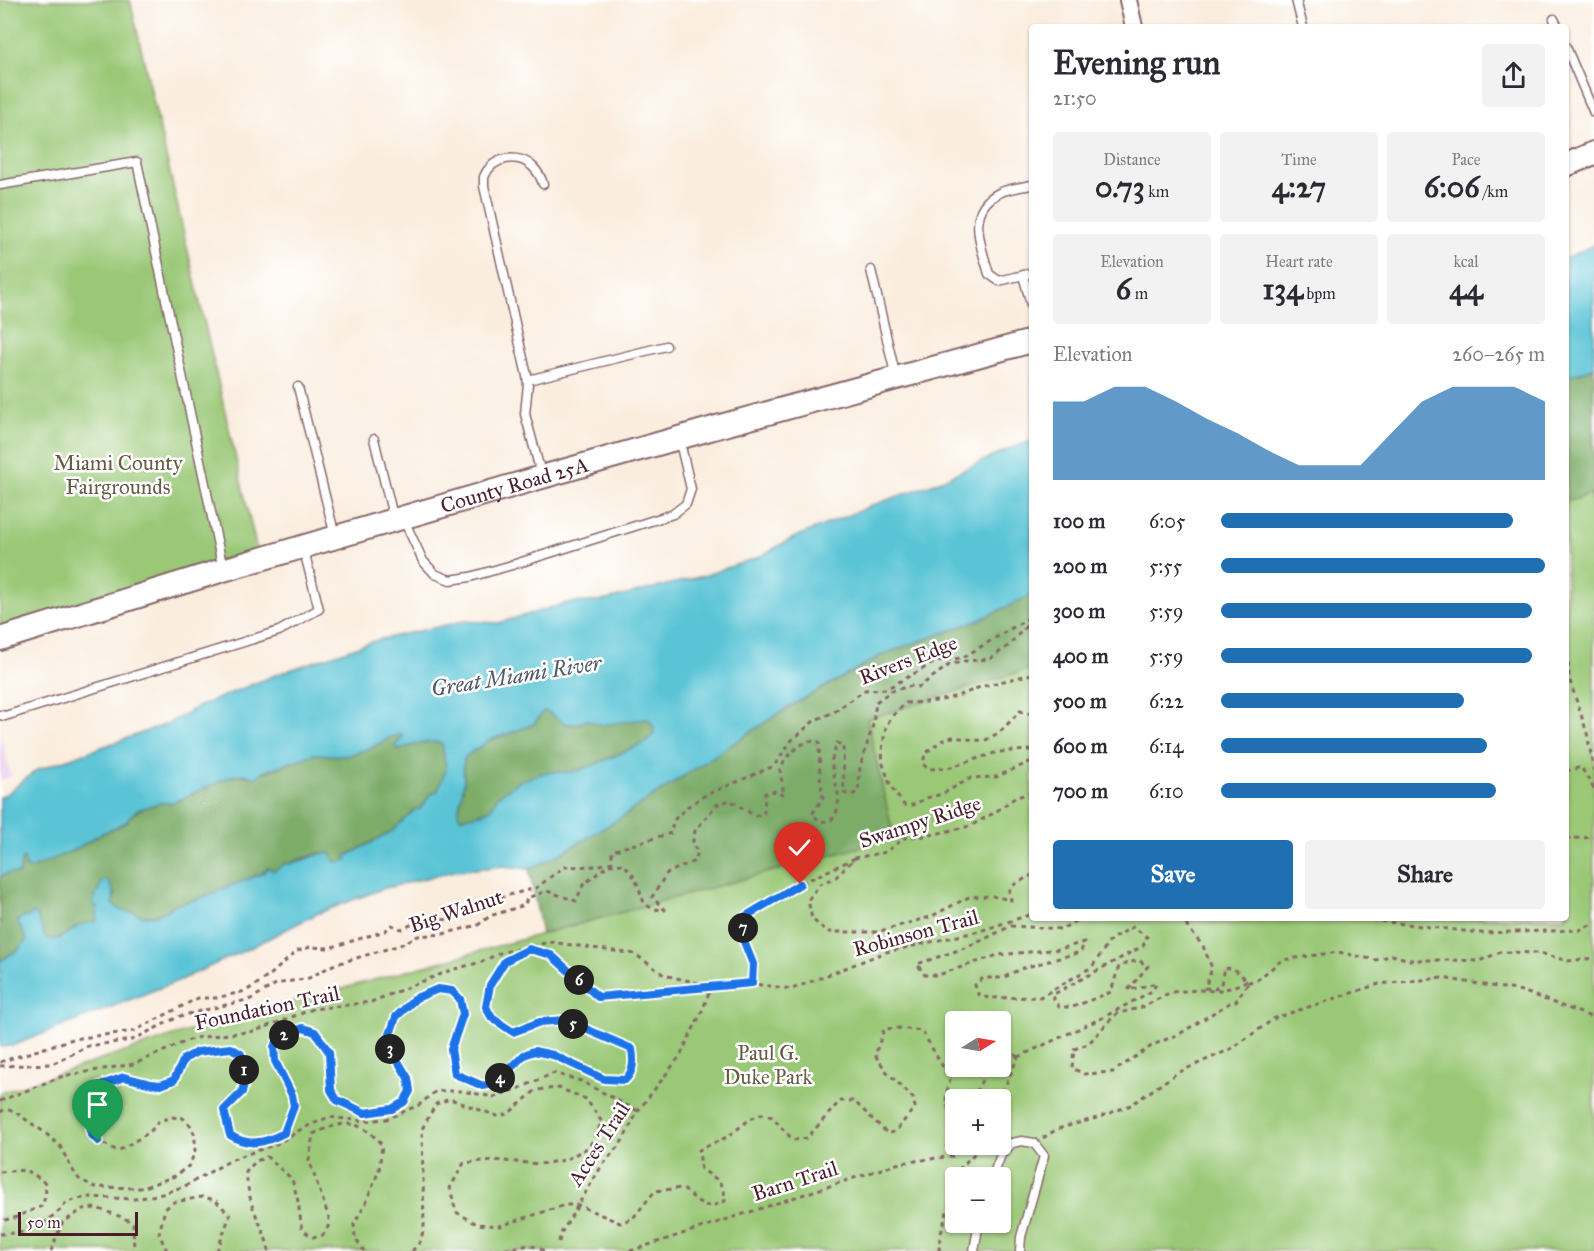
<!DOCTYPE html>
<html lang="en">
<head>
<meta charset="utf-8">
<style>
  body { margin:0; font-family:"IM FELL Great Primer",serif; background:#f2f2f3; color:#2b2b33; height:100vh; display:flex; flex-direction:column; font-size:22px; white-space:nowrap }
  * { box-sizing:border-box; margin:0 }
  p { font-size:20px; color:#7c7c81 }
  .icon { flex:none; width:33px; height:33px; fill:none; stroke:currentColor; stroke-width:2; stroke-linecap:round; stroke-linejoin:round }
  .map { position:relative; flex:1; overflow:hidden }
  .side { position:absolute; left:1029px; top:24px; width:540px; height:897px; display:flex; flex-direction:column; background:#fff; border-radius:6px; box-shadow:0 2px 4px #0004 }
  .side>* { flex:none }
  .needle { width:39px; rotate:79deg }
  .tools { position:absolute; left:945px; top:1011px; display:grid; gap:12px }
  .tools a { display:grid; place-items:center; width:66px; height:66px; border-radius:6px; background:#fff; box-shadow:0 2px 4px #0004; font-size:30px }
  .scale { position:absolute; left:18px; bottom:15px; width:120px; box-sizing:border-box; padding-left:6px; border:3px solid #4a1f2b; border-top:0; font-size:16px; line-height:21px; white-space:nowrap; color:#4a1f2b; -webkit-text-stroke:4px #fff; paint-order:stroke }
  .pin { position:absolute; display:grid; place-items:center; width:51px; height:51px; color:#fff; margin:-62px -26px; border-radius:50% 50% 50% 0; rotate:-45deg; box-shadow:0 0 6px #0007 }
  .pin .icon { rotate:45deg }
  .km { position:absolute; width:30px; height:30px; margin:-15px; border-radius:50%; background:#222; color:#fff; font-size:16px; line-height:30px; text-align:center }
  .round { display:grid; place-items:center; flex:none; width:63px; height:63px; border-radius:6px; background:#f2f2f3 }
  .overview { display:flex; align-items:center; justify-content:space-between; height:102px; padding:0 24px }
  h1 { font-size:33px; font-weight:800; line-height:45px }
  .metrics { display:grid; grid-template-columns:repeat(3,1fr); gap:9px; height:102px; padding:6px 24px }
  .metrics div { display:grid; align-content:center; border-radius:6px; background:#f2f2f3; text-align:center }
  .metrics b { font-size:30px; font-weight:800 }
  .metrics small { font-size:16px; font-weight:400 }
  .metrics p { font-size:16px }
  .chart { height:168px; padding:12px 24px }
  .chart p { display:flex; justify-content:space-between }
  .chart svg { width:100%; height:108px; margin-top:6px; fill:#1f6fb2; opacity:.7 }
  .action { display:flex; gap:12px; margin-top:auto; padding:12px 24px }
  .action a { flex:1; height:69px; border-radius:6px; background:#1f6fb2; color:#fff; font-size:24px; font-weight:800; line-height:69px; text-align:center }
  .action a+a { background:#f2f2f3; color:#2b2b33 }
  ul { padding:0 24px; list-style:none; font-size:20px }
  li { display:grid; grid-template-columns:96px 72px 1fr; align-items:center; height:45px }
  li i { height:15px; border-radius:8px; background:#1f6fb2 }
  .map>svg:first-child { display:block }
</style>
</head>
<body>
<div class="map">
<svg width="1594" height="1251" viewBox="0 0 1594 1251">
  <rect width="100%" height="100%" fill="#fff"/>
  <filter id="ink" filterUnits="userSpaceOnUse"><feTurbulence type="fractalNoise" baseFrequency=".0167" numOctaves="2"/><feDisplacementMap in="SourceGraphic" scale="12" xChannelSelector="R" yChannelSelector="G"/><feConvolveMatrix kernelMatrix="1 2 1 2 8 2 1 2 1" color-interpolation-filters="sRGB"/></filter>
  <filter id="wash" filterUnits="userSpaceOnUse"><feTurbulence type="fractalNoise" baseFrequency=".008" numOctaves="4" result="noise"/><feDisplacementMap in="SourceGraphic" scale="24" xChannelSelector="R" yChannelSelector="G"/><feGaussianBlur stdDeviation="1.35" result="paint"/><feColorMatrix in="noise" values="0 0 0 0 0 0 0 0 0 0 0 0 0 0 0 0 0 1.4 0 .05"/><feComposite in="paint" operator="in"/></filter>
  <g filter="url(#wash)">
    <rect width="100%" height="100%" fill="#faedde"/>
    <path fill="#e9d2ee" d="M0 733 11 776 0 781Z"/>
    <path fill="#9ac876" stroke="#727450" stroke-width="1.5" fill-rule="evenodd" d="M0 0H130L259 559 0 639Z
      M1591 494 1594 514V1251H0V1093L198 1028 893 838 867 719 1032 668V918H1566V502ZM956 1022H1000V1066H956ZM956 1100H1000V1144H956ZM956 1178H1000V1222H956Z"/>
    <path fill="#7bac67" stroke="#626649" stroke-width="1.5" d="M1594 368V514L1591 494 1566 502V377Z
      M1032 595V668L867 719 894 838 542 934 529 869 553 858 614 822 787 708 884 654 979 620Z
      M546 711 566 724 575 726 587 720 628 721 647 719 652 723 654 729 653 735 644 743 594 765 573 772H546L520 781 497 797 494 804 489 810 475 815 460 818 458 813 464 782 463 765 465 757 488 741 534 724 543 712Z
      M402 734 404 736 398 742V750C412 745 427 740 442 743L446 769 438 791 431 794 420 809 391 832 346 856 348 860 338 862 320 853C310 857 298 859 290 864L286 863 274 871 268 868 263 873 198 899 172 906 168 910 153 916H143L132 912 122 911 113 904 115 893 98 892 93 901 97 907V921C91 923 82 923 77 927 66 934 58 944 45 937L37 916 27 917 17 921 27 940 18 950 0 961V877L9 873 19 874 21 860 23 858 25 859 57 857 76 849 99 835 128 822 127 818C136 811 146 806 157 803 163 802 170 804 176 802 193 795 235 768 251 777L315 754 346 756 371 748 389 738Z"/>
    <path fill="#5ac4d6" stroke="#527280" stroke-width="1.5" fill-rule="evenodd" d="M1594 245V368L1566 377V258Z
      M1032 441V595L979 620 884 654 787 708 614 822 553 858 529 869 504 866 454 871 382 889 316 914 250 948 180 980 12 1046 0 1047V961L18 950 27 940 17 921 22 917H28L33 913 37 916 45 937C58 944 66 934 77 927 82 923 91 923 97 921V907L94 905 93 901 103 880H107C114 889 114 894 113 904L122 911 132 912 143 916H153L168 910 172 906 198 899 263 873 268 868 274 871 286 863 290 864C296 861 299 861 306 859 316 856 321 851 332 854L333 860 338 862 348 860 345 857 391 832 416 809H420L431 794 438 791 446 769 442 743C427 740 412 745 398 750L395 746 404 736 402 734 389 738 371 748 346 756 315 754 262 772 258 777H251L245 774 234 775 172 803H159L137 810 128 818V821L99 835 76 849 30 869 25 866V860L23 858 21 860 19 874 9 873 0 877V797L6 794 37 770 167 724 197 707 275 675 377 640 464 621 498 623 567 603 602 601 703 576 759 557 793 538 873 505 935 483 1011 448ZM546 711C563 722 566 729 587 720L602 725 647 719 652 723 654 729 653 735 644 743 594 765 573 772H546L520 781 497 797 494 804 489 810 475 815 460 818 458 813 464 782 463 765 465 757 488 741 534 724 543 712Z"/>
  </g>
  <g filter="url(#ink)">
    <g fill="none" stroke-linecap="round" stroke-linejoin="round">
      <defs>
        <path id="lane" d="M1296 0 1303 27
          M1554 19 1558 27
          M1566 47 1594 113
          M0 185 137 162 223 569
          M1032 185C1022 187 1009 188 999 193 965 210 981 245 989 274L999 281 1032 273
          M871 270 896 378
          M1023 275 1032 308
          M528 380 666 346
          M298 387 335 536
          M374 439 394 520
          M542 477 525 414 528 384 527 376 484 186C484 185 484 178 484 177 492 156 519 153 533 167 538 172 541 177 543 184
          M403 518 423 561 435 574 450 580 470 577 512 565 673 514 686 504 691 489 679 438
          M0 715 5 716 279 631 319 609 303 547
          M992 1178 1001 1155 1012 1143 1022 1141 1034 1143 1044 1156 1021 1237 1020 1251
          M974 1251 979 1222"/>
        <path id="street" d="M1128 0 1134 27"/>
        <g id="secondary">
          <path d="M1566 165 1594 153"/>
          <path id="s1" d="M0 639 223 570 542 477 724 425 1032 341"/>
        </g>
      </defs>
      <use href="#lane" stroke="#88676a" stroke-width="11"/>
      <use href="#street" stroke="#88676a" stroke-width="20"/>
      <use href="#secondary" stroke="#88676a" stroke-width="26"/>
      <path stroke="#88676a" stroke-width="3" stroke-dasharray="4.5 4.5" stroke-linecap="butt" d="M1566 609 1569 678 1587 733 1594 771
        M1032 674 980 687 966 693 947 699 929 702 906 703 891 717 886 727 882 750 883 764 891 787 904 805H913L926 798 942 794 971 778 996 777 1032 761
        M1032 714 1020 711 1000 732 984 741 952 737 941 741 925 754 923 764 928 769 948 768 998 752 1032 750
        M1566 771 1581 767 1594 789
        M1032 793 1016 797 994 813 970 826 926 836 906 837 886 852 855 858 836 877 820 884 808 900 812 919 827 932H877L930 917 969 897 992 896 1011 900 1009 891 1015 884 1032 875
        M1566 839 1594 837
        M1180 918 1203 946 1212 968 1205 988 1215 989 1221 984 1224 968 1234 969 1249 982 1257 980 1282 960 1338 952 1376 960 1392 955 1410 960H1453L1479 961 1500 952 1540 953 1568 961 1594 958
        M1354 918 1481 933 1580 930 1594 923
        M1247 981 1230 988 1215 991 1200 990 1171 992 1143 1007 1116 1014 1088 1044 1074 1049 1072 1068 1084 1074 1113 1072 1153 1045 1181 1033 1231 1002 1236 1001 1249 982
        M752 983 753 964 741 934 746 916 800 884 855 858
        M1000 1044 1018 1057
        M956 1046C947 1036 944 1027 951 1015H961L970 1022
        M1018 1057 1104 1017 1152 991 1157 983 1128 990 1148 966 1138 960 1119 966 1111 992 1073 1007H1059L1052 995 1143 946 1147 937 1133 927 1111 939 1092 967 1040 997 988 998 978 994 975 985 983 978H1003L1020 969 1081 952 1084 942 1060 949 998 955 938 975H925L917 964 968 947 1011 926 1062 929 1080 918
        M0 1062 73 1039 134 1031 198 998H216L246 991 269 976 297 951 310 947 329 948 385 931 392 925 401 929 418 922 451 919 471 905 536 888 564 867 596 866 612 862V851L671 833 673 821 687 807 704 796 774 766 791 741 815 720 834 712 865 690 886 689 937 661 962 658 1032 616
        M0 1066 52 1064 88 1046 132 1040 180 1016 251 999 276 984 309 978 333 965 400 945 418 936 443 934 478 925 490 916 525 905 527 898 547 891 576 901 583 885 608 865 624 864C627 869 633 874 635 879 645 898 638 909 665 910L652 897 667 873 695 861 698 851 692 845 695 831 716 805 730 800 755 816 764 813 765 793 776 791 784 795 780 770 785 759 799 746 809 741 819 742 820 777 823 798 812 814 821 822 831 820 836 815 839 798 831 762 837 743 843 745 844 793 851 795 858 792 860 767 873 725 876 702 891 691 911 686 919 687 949 665 965 661 990 659 1008 646 1030 622H1032
        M971 1066 982 1080 972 1100
        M999 1100 1018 1057
        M0 1101 63 1076 134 1064 194 1038 255 1031 313 1009 371 1002 451 970 481 962 500 953 550 942 635 954 664 975 707 985
        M0 1112 6 1109 15 1112 44 1132 60 1146 72 1169 79 1179 95 1187 142 1188 175 1176 190 1165 195 1150V1136L191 1126 183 1118 171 1117 158 1122 150 1132 118 1151 98 1141 91 1134 88 1120 94 1095 99 1086 124 1077 151 1084 161 1085 174 1080 184 1059 197 1052 231 1048 241 1054 245 1079 242 1092 224 1110 229 1135C248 1147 265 1142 284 1133L294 1106 292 1095 275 1061 274 1047 281 1036 303 1028 315 1032 329 1052 331 1090 337 1100 365 1113 392 1109 404 1102 410 1091 408 1078 387 1043 396 1017 415 998 438 989 452 991 460 999 463 1014 451 1049 455 1074 483 1086 496 1083 524 1055 534 1051 553 1055 604 1079 625 1080C634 1071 634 1062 632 1049L565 1020 540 1022 513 1032 492 1018 486 1007 491 985 505 961 529 949 551 955 598 997 747 983 792 989 886 952 980 931 1032 914
        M1043 1138 1057 1129 1097 1118 1131 1105 1177 1073 1233 1048 1275 1018 1379 984 1442 978 1522 991 1594 1018
        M0 1172C24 1170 25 1167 45 1183L46 1194 42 1206 14 1218 0 1221
        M956 1178 958 1170 981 1147 992 1152
        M0 1234 27 1232 44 1223 59 1211 67 1202 86 1197 135 1199 162 1194 185 1186 233 1159 279 1143 303 1128 329 1117 364 1121 386 1119 419 1105 436 1091H461L494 1097 520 1088 554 1073 581 1081 638 1111
        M559 1242 560 1235 601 1167 623 1140 638 1111 680 1056 703 1009 711 987
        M51 1251 62 1223 83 1209 96 1208 122 1217 133 1223 134 1251
        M167 1251 159 1234 165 1209 174 1202 202 1197 215 1200 230 1215 217 1251
        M269 1251C266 1235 258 1221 252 1205 249 1194 247 1184 246 1172L256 1161 267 1157 292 1179 298 1201 302 1230 313 1237 323 1235 328 1227 329 1218 309 1160 313 1134C344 1121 358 1117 382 1145L379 1170 366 1203 354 1224 355 1238 364 1251
        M412 1251 420 1242 424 1228 422 1129 436 1104 450 1099 497 1116 508 1114 536 1090 559 1088 586 1099 602 1122 589 1147 565 1160 540 1164 493 1160 464 1163 450 1188 456 1212 477 1224 500 1226 565 1205H578L620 1223 633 1218 655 1191 682 1188C700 1202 703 1212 725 1201 725 1181 716 1179 701 1169L699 1150 729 1136 750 1119 762 1114 772 1117 793 1140 807 1138 840 1101H854L887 1133 895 1132 915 1107 913 1098 887 1072 875 1055 884 1029 899 1028 922 1031 950 1079 946 1096 948 1108 956 1111
        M496 1251 530 1245 545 1251
        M630 1251 900 1163 953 1156 970 1144
        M939 1251 940 1237 956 1180"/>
      <use href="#lane" stroke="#fff" stroke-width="8"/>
      <use href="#street" stroke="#fff" stroke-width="16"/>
      <use href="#secondary" stroke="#fff" stroke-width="22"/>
    </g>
  </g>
  <g fill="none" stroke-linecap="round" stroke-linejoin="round" filter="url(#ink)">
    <defs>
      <path id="route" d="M98 1141 91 1134 88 1120 94 1095 99 1086 124 1077 151 1084 161 1085 174 1080 184 1059 197 1052 231 1048 241 1054 245 1079 242 1092 224 1110 230 1135C248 1147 265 1143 284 1133L294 1106 292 1095 275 1061 274 1047 281 1036 303 1028 315 1032 329 1052 331 1090 337 1100 365 1113 392 1109 404 1102 410 1091 408 1078 387 1043 396 1017 416 998 438 989 452 991 460 999 463 1014 451 1049 455 1074 483 1086 496 1083 524 1055 534 1051 553 1055 604 1079 625 1080C634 1071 634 1062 632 1049L565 1020 540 1022 513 1032 492 1018 486 1007 490 985 505 961 529 949 551 955 598 997 752 983 753 964 741 934 746 916 800 884"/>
    </defs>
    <use href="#route" stroke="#fff" stroke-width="12"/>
    <use href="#route" stroke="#1a73e8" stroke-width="8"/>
  </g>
  <g text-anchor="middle" stroke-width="5" stroke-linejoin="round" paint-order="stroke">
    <g font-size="21" fill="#665a45" stroke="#fff">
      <text x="118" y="470">Miami County<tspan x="118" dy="24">Fairgrounds</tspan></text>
      <text x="768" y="1060">Paul G.<tspan x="768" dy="24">Duke Park</tspan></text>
    </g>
    <g font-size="21" fill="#4a1f2b" stroke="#fff">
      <text dy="7" stroke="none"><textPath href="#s1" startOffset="537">County Road 25A</textPath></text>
      <text transform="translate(908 660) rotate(-21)" y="7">Rivers Edge</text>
      <text transform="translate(920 822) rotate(-18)" y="7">Swampy Ridge</text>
      <text transform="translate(456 911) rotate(-18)" y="7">Big Walnut</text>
      <text transform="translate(916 933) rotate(-15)" y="7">Robinson Trail</text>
      <text transform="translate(267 1008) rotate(-12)" y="7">Foundation Trail</text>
      <text transform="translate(599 1144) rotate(-57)" y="7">Acces Trail</text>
      <text transform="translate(795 1181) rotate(-18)" y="7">Barn Trail</text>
    </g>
    <g font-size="22" font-style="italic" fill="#505967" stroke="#fff">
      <text transform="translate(516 675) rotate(-9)" y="8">Great Miami River</text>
    </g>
  </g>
</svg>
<div class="tools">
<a><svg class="needle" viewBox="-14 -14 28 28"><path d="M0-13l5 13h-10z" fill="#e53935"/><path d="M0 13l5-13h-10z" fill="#7c7c81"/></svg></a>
<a>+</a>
<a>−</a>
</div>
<div class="scale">50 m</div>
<div class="pin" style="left:98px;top:1141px;background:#1e9e55"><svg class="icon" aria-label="arrive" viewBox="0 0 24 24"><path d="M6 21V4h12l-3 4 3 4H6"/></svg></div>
<div class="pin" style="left:800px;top:884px;background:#d93025"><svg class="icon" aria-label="check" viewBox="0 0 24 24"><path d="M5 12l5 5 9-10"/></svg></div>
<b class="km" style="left:244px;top:1070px">1</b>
<b class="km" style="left:284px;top:1035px">2</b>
<b class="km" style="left:390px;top:1049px">3</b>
<b class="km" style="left:500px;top:1078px">4</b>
<b class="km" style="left:573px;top:1024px">5</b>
<b class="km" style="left:579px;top:980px">6</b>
<b class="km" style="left:743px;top:928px">7</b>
<section class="side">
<div class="overview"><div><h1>Evening run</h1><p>21:50</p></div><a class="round"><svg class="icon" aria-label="share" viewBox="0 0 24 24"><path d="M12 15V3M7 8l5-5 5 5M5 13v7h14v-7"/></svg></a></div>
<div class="metrics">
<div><p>Distance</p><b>0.73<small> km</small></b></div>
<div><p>Time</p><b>4:27</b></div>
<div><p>Pace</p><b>6:06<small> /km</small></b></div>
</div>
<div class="metrics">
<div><p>Elevation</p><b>6<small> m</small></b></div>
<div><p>Heart rate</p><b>134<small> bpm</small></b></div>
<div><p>kcal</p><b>44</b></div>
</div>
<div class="chart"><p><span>Elevation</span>260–265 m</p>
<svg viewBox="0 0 160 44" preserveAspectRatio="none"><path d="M0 44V12L10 12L20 6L30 6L40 12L50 19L60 25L70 32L80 38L90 38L100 38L110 25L120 12L130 6L140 6L150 6L160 12V44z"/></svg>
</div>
<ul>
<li><b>100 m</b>6:05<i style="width:90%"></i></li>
<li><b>200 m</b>5:55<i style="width:100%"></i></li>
<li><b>300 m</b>5:59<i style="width:96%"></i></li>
<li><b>400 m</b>5:59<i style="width:96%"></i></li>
<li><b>500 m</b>6:22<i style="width:75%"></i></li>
<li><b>600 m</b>6:14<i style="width:82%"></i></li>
<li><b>700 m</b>6:10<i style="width:85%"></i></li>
</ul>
<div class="action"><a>Save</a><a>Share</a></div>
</section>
</div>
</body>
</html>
